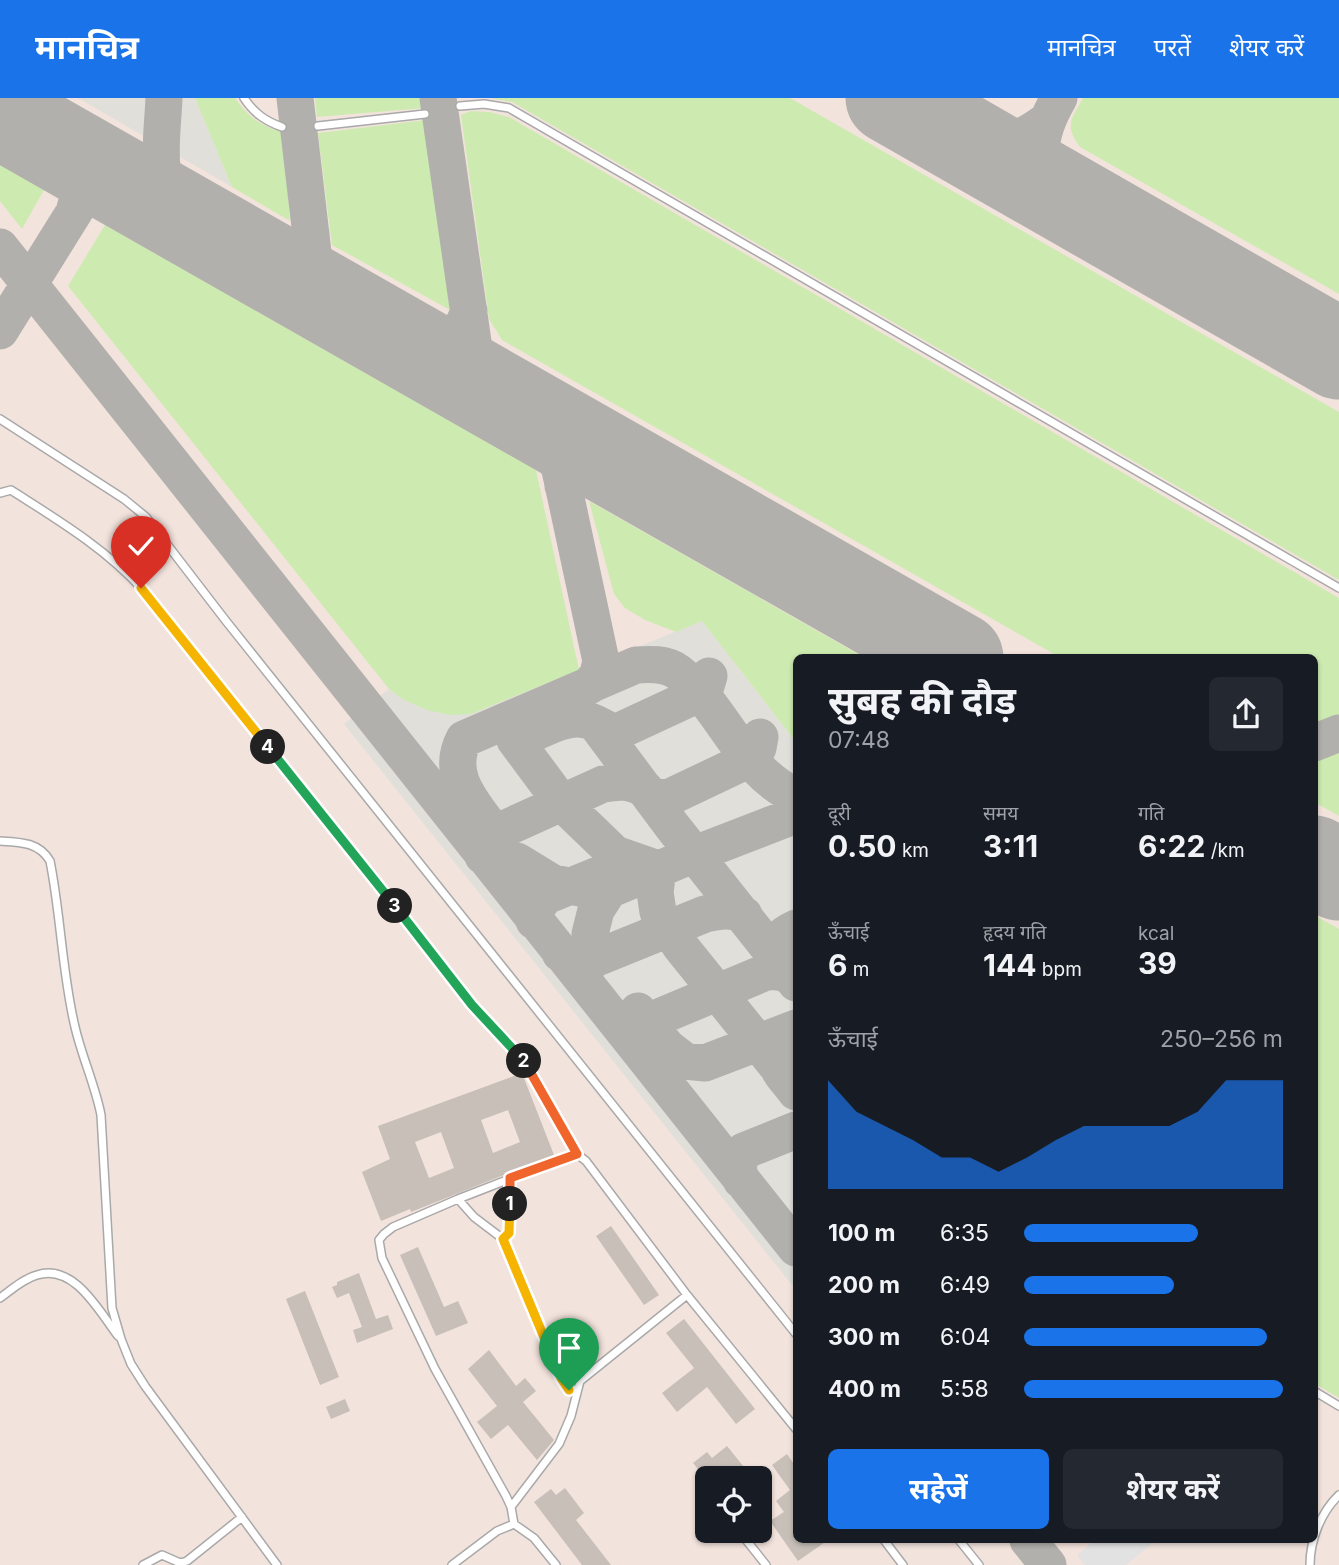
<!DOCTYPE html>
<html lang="hi">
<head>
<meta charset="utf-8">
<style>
  body { margin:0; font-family:Inter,"Noto Sans Devanagari",sans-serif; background:#242831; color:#f1f3f6; height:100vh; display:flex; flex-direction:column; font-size:26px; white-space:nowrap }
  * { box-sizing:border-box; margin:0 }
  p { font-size:23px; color:#9ea1a6 }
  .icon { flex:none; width:38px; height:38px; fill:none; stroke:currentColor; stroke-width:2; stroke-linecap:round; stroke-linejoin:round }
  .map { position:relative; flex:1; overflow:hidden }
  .sheet { position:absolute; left:793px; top:556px; width:525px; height:889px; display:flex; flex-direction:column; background:#171b24; border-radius:10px; box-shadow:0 2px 5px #0004 }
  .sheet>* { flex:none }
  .buttons { position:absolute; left:695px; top:1368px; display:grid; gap:14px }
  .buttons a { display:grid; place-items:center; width:77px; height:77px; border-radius:10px; background:#171b24; box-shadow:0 2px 5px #0004; font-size:35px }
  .pin { position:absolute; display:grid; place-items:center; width:60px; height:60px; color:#fff; margin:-72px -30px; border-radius:50% 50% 50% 0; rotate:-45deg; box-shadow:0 0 7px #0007 }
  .pin .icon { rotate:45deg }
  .km { position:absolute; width:35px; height:35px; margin:-18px; border-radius:50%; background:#222; color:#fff; font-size:19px; line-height:35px; text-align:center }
  .round { display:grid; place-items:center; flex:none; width:74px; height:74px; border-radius:10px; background:#242831 }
  .head { display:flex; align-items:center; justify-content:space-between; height:119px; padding:0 35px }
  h1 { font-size:38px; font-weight:700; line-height:52px }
  .figures { display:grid; grid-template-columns:repeat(3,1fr); gap:10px; height:119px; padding:7px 35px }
  .figures div { display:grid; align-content:center }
  .figures b { font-size:30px; font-weight:700 }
  .figures small { font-size:19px; font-weight:400 }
  .figures p { font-size:19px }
  .chart { height:196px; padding:14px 35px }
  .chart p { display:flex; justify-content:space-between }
  .chart svg { width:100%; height:126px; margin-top:7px; fill:#1a73e8; opacity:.7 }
  .button { display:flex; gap:14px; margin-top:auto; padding:14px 35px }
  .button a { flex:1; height:80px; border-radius:10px; background:#1a73e8; color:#fff; font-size:28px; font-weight:700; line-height:80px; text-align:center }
  .button a+a { background:#242831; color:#f1f3f6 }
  ul { padding:0 35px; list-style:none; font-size:23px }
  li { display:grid; grid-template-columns:112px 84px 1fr; align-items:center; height:52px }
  li i { height:18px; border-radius:9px; background:#1a73e8 }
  header { display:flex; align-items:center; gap:42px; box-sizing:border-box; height:98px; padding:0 35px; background:#1a73e8; color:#fff }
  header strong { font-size:33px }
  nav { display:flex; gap:38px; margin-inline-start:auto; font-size:24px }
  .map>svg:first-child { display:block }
</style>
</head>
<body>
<header>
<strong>मानचित्र</strong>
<nav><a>मानचित्र</a><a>परतें</a><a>शेयर करें</a></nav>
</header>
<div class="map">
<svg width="1339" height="1467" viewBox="0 0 1339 1467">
  <rect width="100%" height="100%" fill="#f2efe9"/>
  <path fill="#f3e3dd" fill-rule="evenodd" d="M0 0H1339V1467H0ZM796 560H1314V1442H796ZM707 1381H760V1433H707Z"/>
  <path fill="#e1dfda" d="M78 0H195L232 89Z
    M702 523 796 644V1192L344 626 389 591 404 602 471 616Z"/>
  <path fill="#cdebb0" d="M195 0H235C248 19 261 28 283 34L290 123 232 89Z
    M315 0H423L425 10 317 19Z
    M490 0H790L1339 314V482L512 4Z
    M1083 0H1339V196L1080 49C1064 28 1071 21 1083 0Z
    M471 13 489 14 509 19 1339 500V617L1314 627V560H1061L502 242 489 221 461 17Z
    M426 22 450 212 332 147 318 35Z
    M0 67 44 92 22 131 0 103Z
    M105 127 536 372 579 572 471 616 449 617 427 612 404 602 389 591 68 188Z
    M589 403 865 560H796V644L702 523 676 534 645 522 625 510 614 496Z
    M1339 654V718L1314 704V664Z
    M1314 817 1339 831V1300L1314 1285Z"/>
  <path fill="#e2e2e2" d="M1095 1442H1156L1126 1467H1085L1077 1457Z"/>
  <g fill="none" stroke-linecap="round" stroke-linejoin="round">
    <path stroke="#b1b0ac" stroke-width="37" d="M164 0C162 45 153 80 182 118
      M295 0 314 163 325 191 341 207
      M438 0 475 258C490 295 508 298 534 322 548 335 554 356 560 372L601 563 598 576 589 588
      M1059 0C1045 24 1033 55 1048 82 1052 88 1059 94 1064 99
      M971 46C1004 48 1019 43 1045 24
      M67 54C76 72 83 90 75 110
      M0 149 796 1150
      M255 159C263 162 273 168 282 168 302 170 311 151 311 135
      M0 233 81 103C102 87 119 89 143 95
      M407 245C440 257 457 245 469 213
      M563 388C570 344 607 363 633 375
      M532 612 520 621 516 629 515 642 561 704 615 756 658 771 655 794 658 814 681 849 776 967
      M596 626 672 728 791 878
      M527 638C544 631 567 617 586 622 598 624 605 633 617 634L699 596 706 588 709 578
      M1314 645 1339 635
      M648 695 658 700 670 699 750 661 758 650 760 639
      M490 729C470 702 446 675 464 641L636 567C649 566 666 565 678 574 723 608 740 673 796 698
      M483 758 489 741 495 735 603 686C621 683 630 683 645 691
      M517 763 553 785 580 790
      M534 823V815L544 799 632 763
      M560 855 582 863 594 861 590 836 596 812 609 792 695 756 796 717
      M775 859C776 842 781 837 796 830
      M584 880 587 868 594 861 705 816C720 813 730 811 744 817
      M638 913 667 949 685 963 705 965 796 930
      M782 944C768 967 782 975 796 994
      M637 945 640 933 647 924 766 874C779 873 789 874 796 885
      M741 1082C737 1071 738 1063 744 1053L796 1032
      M1028 1442 1048 1467"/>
    <path stroke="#b1b0ac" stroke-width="91" d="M891 0 1339 256
      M0 15 958 560
      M1314 763 1339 777"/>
  </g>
  <path fill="#c7bfb8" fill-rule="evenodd" d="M522 975 554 1057 411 1114 410 1111 381 1123 362 1074 390 1061 378 1028ZM508 1012 520 1044 493 1055 481 1022ZM441 1034 454 1070 429 1080 415 1044Z
    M611 1128 659 1197 644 1207 596 1138Z
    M418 1149 444 1209 458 1203 468 1225 436 1238 400 1157Z
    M359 1175 376 1221 388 1217 393 1231 357 1245 353 1232 362 1229 349 1195 337 1200 332 1189 337 1187V1184Z
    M305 1193 339 1279 320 1287 286 1201Z
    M684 1221 755 1311 736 1326 707 1289 677 1314 662 1295 694 1270 666 1235Z
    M489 1252 516 1288 525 1280 536 1293 523 1304 554 1342 537 1362 508 1327 491 1341 477 1324 497 1308 468 1271Z
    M345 1301 350 1313 331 1321 326 1309Z
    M727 1348 748 1374 740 1381H706L693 1365 707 1354 712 1360Z
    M787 1356 796 1369V1442H828L798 1463 770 1423 784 1414 776 1403 790 1392 772 1367Z
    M565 1390 584 1415 576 1422 611 1467H582L534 1404 551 1391 556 1397Z"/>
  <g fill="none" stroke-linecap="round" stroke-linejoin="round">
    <defs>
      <path id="service" d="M244 0C254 15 265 23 282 29
        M460 8 484 6 509 10 1339 490
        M318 28 425 16
        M0 321 124 401 146 419 226 523 796 1236
        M0 395 11 392C56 421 105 450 141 490L472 907 521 959 533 975 577 1056
        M0 743C20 744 39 744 50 763 61 818 62 875 75 929 82 959 95 987 101 1017L112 1210 121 1241 131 1266 145 1288 277 1467
        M458 1101 474 1119 503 1141 509 1135 511 1080
        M503 1141 561 1280 569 1291 575 1295
        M0 1200C11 1192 23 1181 37 1177 74 1165 99 1213 118 1238
        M1314 1293 1339 1308
        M750 1381 754 1377
        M511 1409 559 1346 571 1318 580 1283 687 1197
        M514 1426 511 1409 506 1398 435 1271 382 1160 379 1142 384 1136 393 1129 458 1101 569 1058 577 1056 586 1063 687 1197 796 1331
        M739 1433 766 1467
        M884 1442 903 1467
        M959 1442 979 1467
        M143 1467 162 1457 180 1465 187 1463 242 1419
        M452 1467 497 1433 514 1426 534 1440 556 1467
        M1310 1467C1310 1442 1321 1414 1339 1397"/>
    </defs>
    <use href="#service" stroke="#a9a9a9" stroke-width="10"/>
    <use href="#service" stroke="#fff" stroke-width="7"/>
  </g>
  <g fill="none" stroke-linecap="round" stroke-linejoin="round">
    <defs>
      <path id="split-1" d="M510 1106 509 1135 503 1141 561 1280 569 1292"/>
      <path id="split-2" d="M510 1106V1080L577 1056 524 963"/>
      <path id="split-3" d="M395 808 472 907 524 963"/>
      <path id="split-4" d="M268 649 395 808"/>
      <path id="split-5" d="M141 490 268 649"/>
    </defs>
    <use href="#split-1" stroke="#fff" stroke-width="14"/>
    <use href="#split-2" stroke="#fff" stroke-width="14"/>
    <use href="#split-3" stroke="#fff" stroke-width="14"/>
    <use href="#split-4" stroke="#fff" stroke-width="14"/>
    <use href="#split-5" stroke="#fff" stroke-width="14"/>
    <use href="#split-1" stroke="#f5b400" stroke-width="9"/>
    <use href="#split-2" stroke="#f0652b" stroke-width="9"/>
    <use href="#split-3" stroke="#22a559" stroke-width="9"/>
    <use href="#split-4" stroke="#22a559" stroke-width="9"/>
    <use href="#split-5" stroke="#f5b400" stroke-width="9"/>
  </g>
</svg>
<div class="buttons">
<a><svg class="icon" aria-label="locate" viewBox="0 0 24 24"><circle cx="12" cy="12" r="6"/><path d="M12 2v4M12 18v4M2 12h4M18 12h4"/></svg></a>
</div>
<div class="pin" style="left:569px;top:1292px;background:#1e9e55"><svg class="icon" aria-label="arrive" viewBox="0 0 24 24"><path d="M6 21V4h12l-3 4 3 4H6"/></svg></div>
<div class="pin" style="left:141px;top:490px;background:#d93025"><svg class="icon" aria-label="check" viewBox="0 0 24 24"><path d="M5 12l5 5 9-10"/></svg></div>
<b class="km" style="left:510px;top:1106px">1</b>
<b class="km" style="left:524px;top:963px">2</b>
<b class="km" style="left:395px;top:808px">3</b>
<b class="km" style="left:268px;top:649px">4</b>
<section class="sheet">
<div class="head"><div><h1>सुबह की दौड़</h1><p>07:48</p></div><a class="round"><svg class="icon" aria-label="share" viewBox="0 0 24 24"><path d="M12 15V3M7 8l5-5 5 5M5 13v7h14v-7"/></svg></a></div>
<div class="figures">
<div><p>दूरी</p><b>0.50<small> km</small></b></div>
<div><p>समय</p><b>3:11</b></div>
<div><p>गति</p><b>6:22<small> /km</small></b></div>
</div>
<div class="figures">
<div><p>ऊँचाई</p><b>6<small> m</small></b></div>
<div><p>हृदय गति</p><b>144<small> bpm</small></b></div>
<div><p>kcal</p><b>39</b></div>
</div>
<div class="chart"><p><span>ऊँचाई</span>250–256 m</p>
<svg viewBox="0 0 160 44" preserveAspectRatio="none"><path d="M0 44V6L10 17L20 22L30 27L40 33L50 33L60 38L70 33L80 27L90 22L100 22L110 22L120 22L130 17L140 6L150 6L160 6V44z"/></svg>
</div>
<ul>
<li><b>100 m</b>6:35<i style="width:67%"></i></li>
<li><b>200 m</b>6:49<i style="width:58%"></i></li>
<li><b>300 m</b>6:04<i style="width:94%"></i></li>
<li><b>400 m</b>5:58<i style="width:100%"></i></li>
</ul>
<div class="button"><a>सहेजें</a><a>शेयर करें</a></div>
</section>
</div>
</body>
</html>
